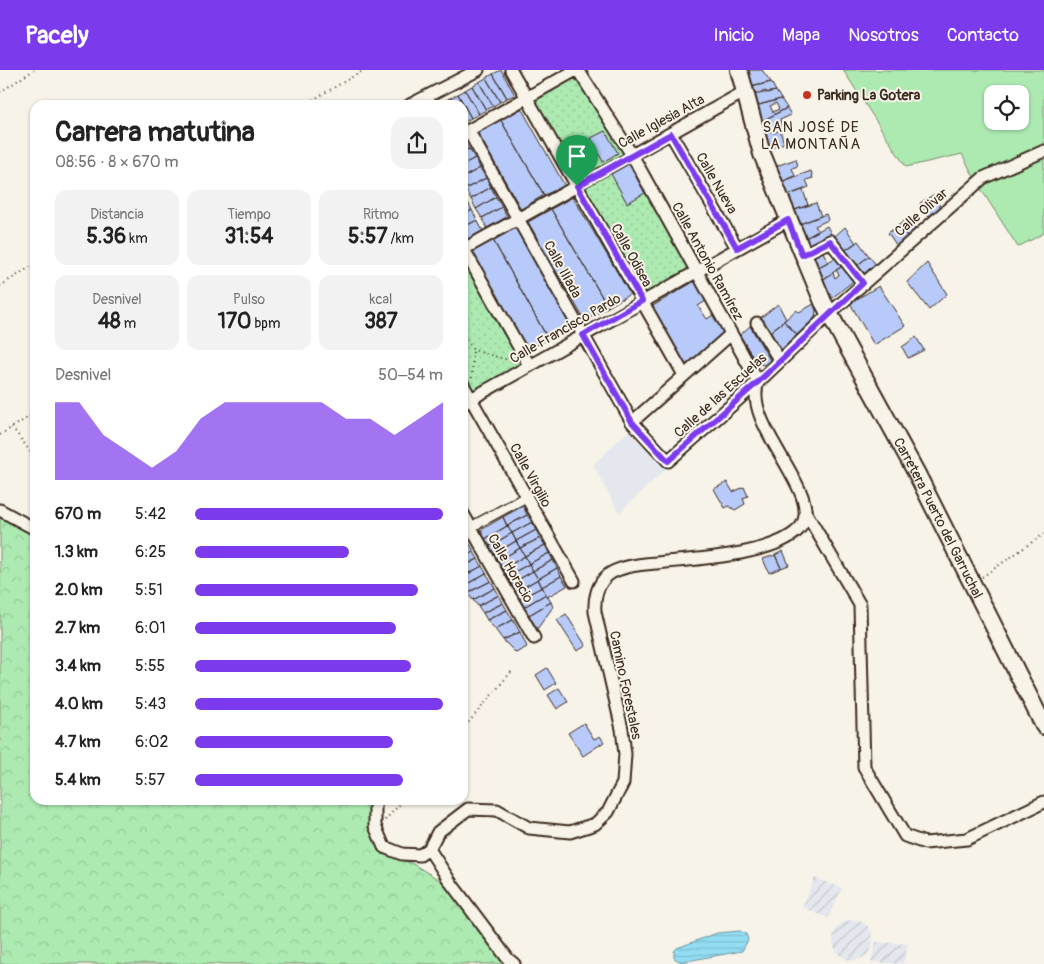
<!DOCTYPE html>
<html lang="es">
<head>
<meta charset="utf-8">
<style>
  body { margin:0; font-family:Pangolin,sans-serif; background:#f2f2f2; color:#222; height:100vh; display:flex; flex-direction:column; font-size:19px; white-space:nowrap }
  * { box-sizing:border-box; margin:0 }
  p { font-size:16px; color:#767676 }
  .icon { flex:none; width:28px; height:28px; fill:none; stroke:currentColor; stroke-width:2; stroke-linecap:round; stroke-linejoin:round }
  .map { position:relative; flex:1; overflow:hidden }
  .side { position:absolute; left:30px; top:30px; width:438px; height:705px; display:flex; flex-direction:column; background:#fff; border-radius:15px; box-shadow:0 1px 4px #0004 }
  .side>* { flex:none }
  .controls { position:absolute; left:984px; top:15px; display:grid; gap:10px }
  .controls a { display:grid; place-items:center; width:45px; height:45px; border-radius:10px; background:#fff; box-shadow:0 1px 4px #0004; font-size:25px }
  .pin { position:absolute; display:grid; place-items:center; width:42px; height:42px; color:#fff; margin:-51px -21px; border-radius:50% 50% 50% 0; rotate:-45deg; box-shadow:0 0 5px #0007 }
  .pin .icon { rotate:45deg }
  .round { display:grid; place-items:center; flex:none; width:52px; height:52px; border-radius:15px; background:#f2f2f2 }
  .overview { display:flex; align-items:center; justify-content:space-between; height:85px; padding:0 25px }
  h1 { font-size:28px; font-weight:700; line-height:38px }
  .metrics { display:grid; grid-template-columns:repeat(3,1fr); gap:8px; height:85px; padding:5px 25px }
  .metrics div { display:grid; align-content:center; border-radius:12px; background:#f2f2f2; text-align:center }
  .metrics b { font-size:21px; font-weight:700 }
  .metrics small { font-size:14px; font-weight:400 }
  .metrics p { font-size:14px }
  .chart { height:140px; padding:10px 25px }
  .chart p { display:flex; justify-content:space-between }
  .chart svg { width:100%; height:90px; margin-top:5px; fill:#7c3aed; opacity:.7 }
  ul { padding:0 25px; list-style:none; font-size:16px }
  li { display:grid; grid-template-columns:80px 60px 1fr; align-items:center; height:38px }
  li i { height:12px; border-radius:6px; background:#7c3aed }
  header { display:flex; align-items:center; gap:30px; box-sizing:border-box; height:70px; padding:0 25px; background:#7c3aed; color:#fff }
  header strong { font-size:24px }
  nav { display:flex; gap:28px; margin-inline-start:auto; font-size:18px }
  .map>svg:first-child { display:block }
</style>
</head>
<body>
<header>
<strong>Pacely</strong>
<nav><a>Inicio</a><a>Mapa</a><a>Nosotros</a><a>Contacto</a></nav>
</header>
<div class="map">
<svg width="1044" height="894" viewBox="0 0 1044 894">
  <defs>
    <pattern id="industrial-furrows" width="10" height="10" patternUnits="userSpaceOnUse" patternTransform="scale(1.25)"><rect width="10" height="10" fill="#e4e7ed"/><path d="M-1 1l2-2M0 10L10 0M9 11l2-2" fill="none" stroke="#c4c6cb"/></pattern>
    <pattern id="forest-crowns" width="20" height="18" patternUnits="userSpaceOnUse" patternTransform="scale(1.25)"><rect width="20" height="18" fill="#aceab1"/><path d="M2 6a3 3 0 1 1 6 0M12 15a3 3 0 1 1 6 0" fill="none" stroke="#95c998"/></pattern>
    <pattern id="park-dots" width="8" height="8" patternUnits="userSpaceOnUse" patternTransform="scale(1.25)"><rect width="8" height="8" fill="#aceab1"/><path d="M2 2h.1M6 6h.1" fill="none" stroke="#95c998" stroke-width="1.8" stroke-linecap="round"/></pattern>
    <pattern id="water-rules" width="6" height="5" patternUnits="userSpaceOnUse" patternTransform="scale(1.25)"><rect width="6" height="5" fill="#92ddf3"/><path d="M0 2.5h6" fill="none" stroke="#7fbed0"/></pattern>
  </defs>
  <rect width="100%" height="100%" fill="#f7f3e8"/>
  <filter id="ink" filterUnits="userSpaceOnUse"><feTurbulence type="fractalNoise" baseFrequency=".02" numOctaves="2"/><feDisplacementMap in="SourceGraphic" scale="10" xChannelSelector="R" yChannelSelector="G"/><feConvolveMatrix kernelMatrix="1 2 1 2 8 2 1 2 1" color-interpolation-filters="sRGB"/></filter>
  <g filter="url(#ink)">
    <path fill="#e4e7ed" d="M628 361 666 399 619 443 593 395Z"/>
    <path fill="url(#industrial-furrows)" d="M815 808 842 818 828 848 802 837Z
      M833 870a20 20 0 1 1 40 0a20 20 0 1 1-40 0Z
      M876 872 908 874 903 894 871 892Z"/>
    <path fill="#aceab1" stroke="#748a68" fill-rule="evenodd" d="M843 0H1044V163L1018 177 977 113 962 84 906 97ZM992 24H1020V51H992Z"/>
    <path fill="url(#forest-crowns)" stroke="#748a68" d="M0 448 35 465V730H368L374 765 389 785 413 794 441 811 511 894H0Z"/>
    <path fill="url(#park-dots)" stroke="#748a68" d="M576 0 696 200 641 231 526 27Z
      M462 180 529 295 471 329 463 313Z"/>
    <path fill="url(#water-rules)" stroke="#6f959e" d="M740 861 746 864 748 870 742 881 681 892 674 888V881L677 878 717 863Z"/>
    <path fill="#b7caf9" stroke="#3b2a1e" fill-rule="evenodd" d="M501 0 515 25 507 28 493 4Z
      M746 0H762L771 12 751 17Z
      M493 4 507 28 500 32 486 8Z
      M486 8 500 32 493 36 479 12Z
      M479 12 493 36 486 40 472 16Z
      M771 12 776 21 752 25 751 17Z
      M472 16 486 40 479 44 465 20Z
      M465 20 479 44 471 48 458 24Z
      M766 21 767 23 776 21 781 29 755 36 752 25Z
      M458 24 471 48 464 52 462 35H455L450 28Z
      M450 28 455 35H445L443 32Z
      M781 29 787 38 760 52 755 36ZM776 33 779 39 773 42 770 36Z
      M520 36 565 116 544 125 499 47Z
      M787 38 791 45 780 50 782 55 765 64 760 52Z
      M499 47 544 125 521 139 476 60Z
      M780 60 784 73 769 79 765 64 772 61 774 63Z
      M605 61 618 83 603 92 591 68Z
      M462 69 469 79 462 82Z
      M469 79 475 88 462 95V82Z
      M475 88 480 98 462 108V95Z
      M796 89 798 96 792 98 795 106 781 112 776 96Z
      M629 94 645 123 627 133 611 104Z
      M480 98 486 108 465 119 462 108Z
      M811 101 813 108 806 110 809 117 786 126 781 112Z
      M486 108 491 117 471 129 465 119Z
      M491 117 496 127 476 139 471 129Z
      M803 120 808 135 792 141 786 126Z
      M933 125 941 138 929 146 920 133Z
      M496 127 502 137 482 148 476 139Z
      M573 127 630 224 608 237 551 139Z
      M467 131 472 140 462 146V133Z
      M816 133 821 146 797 155 792 141Z
      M502 137 507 147 487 158 482 148Z
      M551 139 608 237 585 251 528 152Z
      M472 140 477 150 462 158V146Z
      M826 144 828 150 815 156 818 161 802 170 797 155Z
      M907 149 916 161 908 167 899 155Z
      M477 150 483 161 466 170 462 158Z
      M899 155 908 167 897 176 888 163Z
      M827 156 832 166 807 179 802 170Z
      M516 157 571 256 548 269 493 170Z
      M845 157 856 173 844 181 834 167Z
      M493 170 548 269 525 281 472 182Z
      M858 171 869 186 855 197 844 181Z
      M822 180 828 192 815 199 809 187Z
      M869 186 877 196 863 207 855 197Z
      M837 187 844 195 822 210 815 199Z
      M927 193 947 224 929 240 907 212Z
      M844 195 856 209 832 228 822 210 833 203 835 208 839 205 836 200Z
      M695 211 706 231 698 236 707 249 713 245 724 262 686 297 651 237Z
      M879 216 905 256 874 275 850 233Z
      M778 234 786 249 767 264 759 249Z
      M814 234 816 241 815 248 798 266 784 251 796 240 799 242Z
      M784 251 798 266 778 283 767 264Z
      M750 256 770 290 764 295 756 293 740 265Z
      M916 267 924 280 908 288 902 277Z
      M727 412 733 422 744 417 748 426 743 428 745 434 735 440 729 436 725 438 714 419Z
      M523 436 527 445 507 456 503 447Z
      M527 445 532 452 512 463 507 456Z
      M503 447 507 456 485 469 481 460Z
      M532 452 536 460 516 471 512 463Z
      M507 456 512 463 490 476 485 469Z
      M536 460 540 468 520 478 516 471Z
      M512 463 516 471 494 484 490 476Z
      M540 468 545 475 525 486 520 478Z
      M516 471 520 478 498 491 494 484Z
      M469 472 474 482 462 488V473Z
      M545 475 549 483 529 494 525 486Z
      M520 478 525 486 503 499 498 491Z
      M783 481 789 495 781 498 775 485Z
      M474 482 478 489 462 497V488Z
      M549 483 553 490 533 501 529 494Z
      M775 485 781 498 769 503 763 489Z
      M525 486 529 494 507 506 503 499Z
      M478 489 482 496 462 507V497Z
      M553 490 557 498 538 509 533 501Z
      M529 494 533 501 511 514 507 506Z
      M482 496 486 503 462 517V507Z
      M557 498 561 506 542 517 538 509Z
      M533 501 538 509 515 522 511 514Z
      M486 503 491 511 467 523 462 517Z
      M561 506 567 516 547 527 542 517Z
      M538 509 542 517 520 529 515 522Z
      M491 511 495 518 473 530 467 523Z
      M542 517 546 524 524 537 520 529Z
      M495 518 499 525 478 536 473 530Z
      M546 524 551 532 529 545 524 537Z
      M499 525 503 533 483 543 478 536Z
      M551 532 553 537 537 559 529 545Z
      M503 533 507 540 487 550 483 543Z
      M507 540 513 550 495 559 487 550Z
      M566 544 586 576 577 581 557 550Z
      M513 550 520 562 503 570 495 559Z
      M520 562 527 577 516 583 503 570Z
      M547 598 556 613 545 620 536 605Z
      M559 618 568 632 557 639 548 625Z
      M584 653 594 669 600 666 604 672 583 686 568 663Z"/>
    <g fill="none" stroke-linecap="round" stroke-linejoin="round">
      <defs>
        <path id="pedestrian" d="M577 116 632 85
          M471 457 526 427"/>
        <path id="minor" d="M511 0 684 305
          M578 0 632 85 758 312
          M410 35 478 0
          M468 60 632 352 668 391 758 312 829 244 983 108 1044 81
          M462 64 576 0
          M671 64 737 178
          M632 85 744 22
          M462 176 529 295
          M462 180 577 116
          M802 185 830 171 863 213
          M757 253 780 291
          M462 313 574 511
          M462 334 788 150
          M632 352 731 264
          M0 440 35 459
          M462 442 534 568
          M806 443 860 535 864 697 905 766 925 773 967 769 1044 732
          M375 730V756L384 777 402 784 420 785 429 779 438 762 468 739 497 740 529 758 570 762 595 754 608 742 623 713 625 684 622 659 595 542C594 529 597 514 608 505 620 496 641 494 656 493 693 489 771 486 798 460 831 429 741 356 758 312
          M429 779 451 813 508 889 514 894"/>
        <g id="secondary">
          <path id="s1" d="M739 0 762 84 823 232 917 404 1044 656"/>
        </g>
      </defs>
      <use href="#pedestrian" stroke="#3b2a1e" stroke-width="12"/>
      <use href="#minor" stroke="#3b2a1e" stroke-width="15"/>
      <use href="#secondary" stroke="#3b2a1e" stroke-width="20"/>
      <path stroke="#3b2a1e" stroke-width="2" stroke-dasharray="1 4" stroke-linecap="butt" d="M0 22 34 0
        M304 35 364 0
        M0 216 35 194
        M462 261 473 280 515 292
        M472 308 473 280
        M12 357 35 388
        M0 365 35 343
        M982 507 1044 464
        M462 660 512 601
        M385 750 404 730"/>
      <use href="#pedestrian" stroke="#f7f3e8" stroke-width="9"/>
      <use href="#minor" stroke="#f7f3e8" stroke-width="11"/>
      <use href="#secondary" stroke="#f7f3e8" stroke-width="16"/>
    </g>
  </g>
  <g fill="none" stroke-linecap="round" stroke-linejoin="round" filter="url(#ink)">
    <defs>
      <path id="route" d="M671 64 737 178 788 150 802 185 830 171 863 213 758 312 668 391 632 352 583 265 642 231 577 116Z"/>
    </defs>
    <use href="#route" stroke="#fff" stroke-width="10"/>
    <use href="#route" stroke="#7c3aed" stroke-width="6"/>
  </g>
  <circle fill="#c8321e" stroke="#f7f3e8" stroke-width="2" cx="807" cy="25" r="5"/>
  <g text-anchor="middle" stroke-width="4" stroke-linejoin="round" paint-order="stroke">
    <g font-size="14" font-weight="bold" fill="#3b2a1e" stroke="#f7f3e8" text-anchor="start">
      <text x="817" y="30">Parking La Gotera</text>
    </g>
    <g font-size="14" fill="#3b2a1e" stroke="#f7f3e8">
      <text transform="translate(661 51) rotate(-29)" y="5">Calle Iglesia Alta</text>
      <text transform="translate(717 113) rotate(60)" y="5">Calle Nueva</text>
      <text transform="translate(921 142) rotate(-41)" y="5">Calle Olivar</text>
      <text transform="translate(632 185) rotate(61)" y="5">Calle Odisea</text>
      <text transform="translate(708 191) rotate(61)" y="5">Calle Antonio Ramírez</text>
      <text transform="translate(563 199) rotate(61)" y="5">Calle Ilíada</text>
      <text transform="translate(565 258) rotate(-30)" y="5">Calle Francisco Pardo</text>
      <text transform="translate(720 325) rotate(-42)" y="5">Calle de las Escuelas</text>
      <text transform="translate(531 405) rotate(61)" y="5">Calle Virgilio</text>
      <text dy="5" stroke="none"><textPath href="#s1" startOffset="492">Carretera Puerto del Garruchal</textPath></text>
      <text transform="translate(511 498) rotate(60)" y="5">Calle Horacio</text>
      <text transform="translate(626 615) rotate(78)" y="5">Camino Forestales</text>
    </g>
    <g font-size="15" letter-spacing="1" fill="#3b2a1e" stroke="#f7f3e8">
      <text x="811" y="62">SAN JOSÉ DE<tspan x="811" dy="17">LA MONTAÑA</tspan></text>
    </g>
  </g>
</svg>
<div class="controls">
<a><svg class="icon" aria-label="locate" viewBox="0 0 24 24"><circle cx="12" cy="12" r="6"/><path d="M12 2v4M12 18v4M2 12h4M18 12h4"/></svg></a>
</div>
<div class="pin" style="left:577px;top:116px;background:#1e9e55"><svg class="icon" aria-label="arrive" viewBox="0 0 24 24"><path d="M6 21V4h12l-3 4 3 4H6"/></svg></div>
<section class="side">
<div class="overview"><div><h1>Carrera matutina</h1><p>08:56 · 8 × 670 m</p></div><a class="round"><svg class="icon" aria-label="share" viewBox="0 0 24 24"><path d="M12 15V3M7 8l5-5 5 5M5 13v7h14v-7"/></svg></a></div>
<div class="metrics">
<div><p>Distancia</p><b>5.36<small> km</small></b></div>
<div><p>Tiempo</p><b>31:54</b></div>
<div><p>Ritmo</p><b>5:57<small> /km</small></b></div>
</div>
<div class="metrics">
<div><p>Desnivel</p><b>48<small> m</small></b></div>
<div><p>Pulso</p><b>170<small> bpm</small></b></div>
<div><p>kcal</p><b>387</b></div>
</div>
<div class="chart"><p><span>Desnivel</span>50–54 m</p>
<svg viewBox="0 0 160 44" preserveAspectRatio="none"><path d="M0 44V6L10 6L20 22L30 30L40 38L50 30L60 14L70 6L80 6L90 6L100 6L110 6L120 14L130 14L140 22L150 14L160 6V44z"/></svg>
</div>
<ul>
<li><b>670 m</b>5:42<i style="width:100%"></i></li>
<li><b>1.3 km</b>6:25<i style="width:62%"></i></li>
<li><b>2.0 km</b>5:51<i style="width:90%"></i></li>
<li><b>2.7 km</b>6:01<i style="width:81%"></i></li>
<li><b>3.4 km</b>5:55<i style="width:87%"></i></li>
<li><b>4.0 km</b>5:43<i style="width:100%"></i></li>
<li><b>4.7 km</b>6:02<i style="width:80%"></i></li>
<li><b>5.4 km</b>5:57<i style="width:84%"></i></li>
</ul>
</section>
</div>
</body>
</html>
